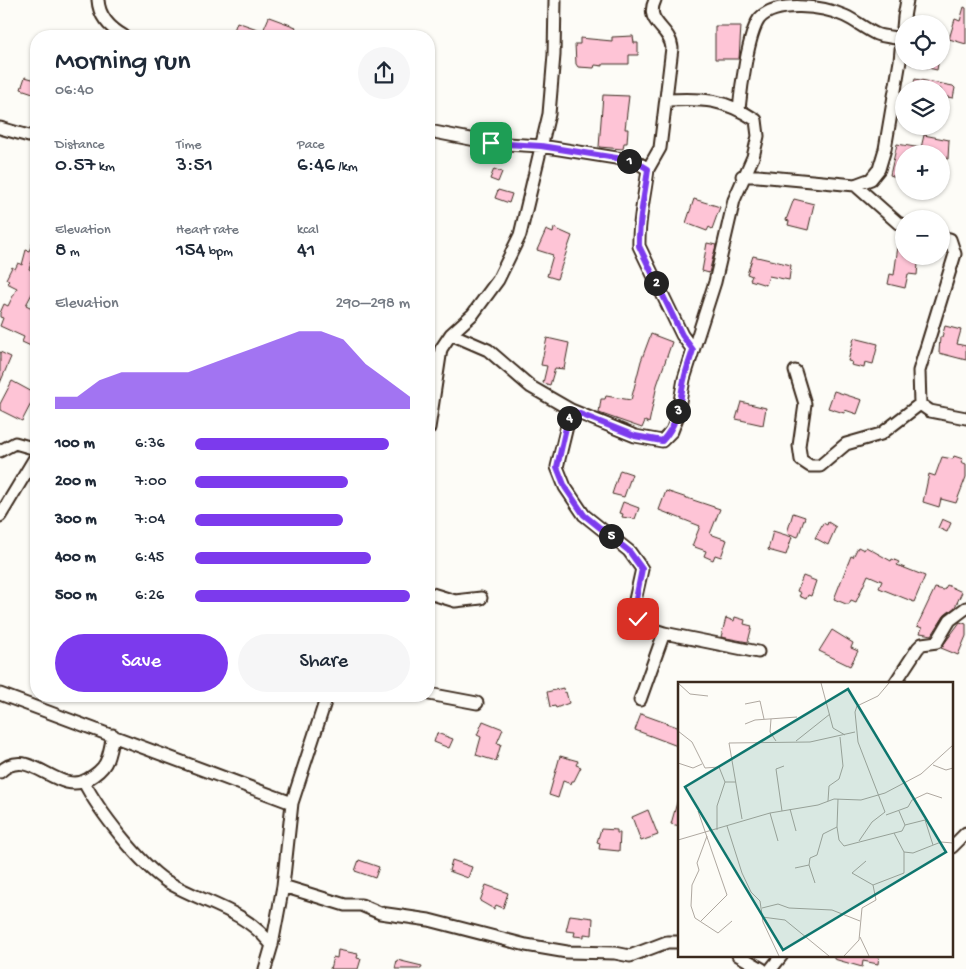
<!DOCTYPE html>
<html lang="en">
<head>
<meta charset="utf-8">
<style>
  body { margin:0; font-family:"Gochi Hand",sans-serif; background:#f6f6f7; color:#1f2937; height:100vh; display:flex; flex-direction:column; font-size:19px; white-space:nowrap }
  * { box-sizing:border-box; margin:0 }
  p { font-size:16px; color:#747a83 }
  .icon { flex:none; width:28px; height:28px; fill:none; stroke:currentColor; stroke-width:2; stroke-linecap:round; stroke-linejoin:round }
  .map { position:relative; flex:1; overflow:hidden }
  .details { position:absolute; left:30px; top:30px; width:405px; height:672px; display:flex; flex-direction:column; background:#fff; border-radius:20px; box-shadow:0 1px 4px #0004 }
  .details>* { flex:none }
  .controls { position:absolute; left:895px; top:15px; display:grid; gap:10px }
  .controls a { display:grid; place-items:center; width:55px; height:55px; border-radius:50%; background:#fff; box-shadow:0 1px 4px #0004; font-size:25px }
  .pin { position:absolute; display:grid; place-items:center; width:42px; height:42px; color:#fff; margin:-21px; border-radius:10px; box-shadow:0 2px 8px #0006 }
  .km { position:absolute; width:25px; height:25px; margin:-12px; border-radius:50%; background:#222; color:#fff; font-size:14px; line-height:25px; text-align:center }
  .round { display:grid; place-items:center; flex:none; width:52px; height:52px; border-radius:26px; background:#f6f6f7 }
  .headline { display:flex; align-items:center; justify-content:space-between; height:85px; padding:0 25px }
  h1 { font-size:28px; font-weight:600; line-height:38px }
  .metrics { display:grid; grid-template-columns:repeat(3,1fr); gap:8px; height:85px; padding:5px 25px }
  .metrics div { display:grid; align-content:center }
  .metrics b { font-size:21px; font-weight:600 }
  .metrics small { font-size:14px; font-weight:400 }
  .metrics p { font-size:14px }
  .chart { height:140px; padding:10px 25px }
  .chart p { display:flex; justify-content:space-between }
  .chart svg { width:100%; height:90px; margin-top:5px; fill:#7c3aed; opacity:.7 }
  .primary-button { display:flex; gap:10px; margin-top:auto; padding:10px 25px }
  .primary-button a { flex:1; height:58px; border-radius:30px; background:#7c3aed; color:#fff; font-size:20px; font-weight:600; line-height:58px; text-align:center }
  .primary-button a+a { background:#f6f6f7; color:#1f2937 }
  ul { padding:0 25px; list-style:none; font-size:16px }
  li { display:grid; grid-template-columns:80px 60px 1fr; align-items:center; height:38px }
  li i { height:12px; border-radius:6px; background:#7c3aed }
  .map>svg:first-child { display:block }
</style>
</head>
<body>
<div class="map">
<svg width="966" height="969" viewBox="0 0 966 969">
  <rect width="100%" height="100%" fill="#fdfcf7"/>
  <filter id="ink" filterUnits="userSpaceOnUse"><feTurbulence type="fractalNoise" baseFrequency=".02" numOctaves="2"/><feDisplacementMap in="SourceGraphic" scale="10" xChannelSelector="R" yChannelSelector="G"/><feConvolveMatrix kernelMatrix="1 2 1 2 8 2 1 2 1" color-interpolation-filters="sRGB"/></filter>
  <g filter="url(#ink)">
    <path fill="#fec4d6" stroke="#3b2a1e" d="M964 7 966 8V44L949 39 955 19 960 21Z
      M269 17 296 27 292 36H232L237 22 263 31Z
      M715 26H741L739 59H715Z
      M633 36 634 43H638V55H629V64H603V66L595 65 594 68 578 67 576 64 575 44H580V38L612 41V37Z
      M912 61H935L938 64 937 70 911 64Z
      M25 77 36 80V94L21 89Z
      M915 79 953 86 955 88 953 98 941 96V89L913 87Z
      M603 95 629 96 625 129H628L627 143H624L623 149 599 147Z
      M924 135 949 140 948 159 941 158V154H904V180L890 175 897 144 921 148Z
      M494 169 502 172 498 182 490 179Z
      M498 190 512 194 509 203 495 198Z
      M694 199 720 207 712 229 709 227 707 231 686 223Z
      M794 199 814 204 808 230 788 225 789 221 786 220Z
      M554 228 572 236 557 279 547 276 553 255 537 250 546 230 553 233Z
      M36 235V257L34 256 29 269 36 273V286L26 305 34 309 32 313 36 314V340L33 347 22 342 24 337 0 326 3 318 0 317V313L4 304 8 306 17 288 7 283 9 281 6 279 12 267 15 269 18 263 22 265 26 250 29 251Z
      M899 239H904V256H923L922 264H918L917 275 908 274 905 288 888 284 890 274 894 275Z
      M707 243 716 245 709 273 702 271Z
      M753 256 791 265 789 280 769 276 766 285 750 280 752 276 747 274Z
      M945 326 961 330 957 344 966 346V360L939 353 940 337H942Z
      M651 334 672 342 657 385 649 423 645 421 642 428 599 413 601 399H605L606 396 631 400 641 361Z
      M547 338 569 343 564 369 555 368 550 385 543 383 547 366 541 365Z
      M854 338 878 344 873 364 865 362 864 368 851 365 852 362 848 361Z
      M0 352 11 357 0 383Z
      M12 381 36 394 22 421 0 410V404Z
      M834 391 862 400 857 414 845 410 844 413 828 408Z
      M741 402 766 408 763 425 736 419Z
      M954 456 963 459 961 462 966 464V477L956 503 941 499 939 507 923 502 929 474 935 476 942 457 953 459Z
      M620 470 632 474 624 497 612 494Z
      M666 491 720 509 710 534 727 540 721 557 715 555 713 560 704 556 706 551 692 546 700 526 659 510Z
      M623 502 639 508 635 519 622 517 623 514 619 513Z
      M793 513 805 517 798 537 787 533Z
      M942 519 951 523 947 532 938 528Z
      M828 522 836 527 828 545 815 538 823 523 827 525Z
      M773 531 792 537 786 555 768 550Z
      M858 547 864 550 866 547 891 561 892 559 899 562 897 565 925 576 914 602 879 588 882 581 868 575 856 602 851 600 849 604H846L834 599 851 556 853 557Z
      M803 576 816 581 811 596 808 595 806 599 799 596 801 593 797 591Z
      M947 585 962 592 955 607 944 616 932 635 920 633 922 628 917 626 935 588 944 590Z
      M735 617 745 620 744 624 752 626 748 642 721 637 726 618 734 621Z
      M960 622 966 624V636L958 655 941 648Z
      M832 630 853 643 851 648 858 651 850 666 819 651Z
      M563 688 564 693 566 692 569 703 556 708 555 706 550 707 547 692Z
      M641 714 680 728V747L635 730Z
      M483 721 503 729 497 743 501 744 496 761 476 755 481 737 477 735Z
      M437 733 453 739 449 748 434 742Z
      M560 756 578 761 576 765 581 767 574 781H572L571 784 563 781 558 798 549 795Z
      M678 799H680V826L671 824Z
      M648 810 658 835 641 841 632 817Z
      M601 829 617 830V833H620L619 851 599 849 600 843 597 842Z
      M359 860 379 867 375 878 355 871Z
      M452 860 472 867 468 878 449 871Z
      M486 885 508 893 503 908 496 905 494 909 480 901Z
      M570 915 593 918 592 935 584 934V937L574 936 575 932 566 931Z
      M338 950 358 954 357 958 361 959 358 969H330L333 957 337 958Z
      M834 955H879L878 964 863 961 862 967 834 959Z
      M397 960 422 966 421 969H395Z"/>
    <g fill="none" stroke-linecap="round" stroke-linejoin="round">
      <defs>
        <path id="minor" d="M98 0C99 16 110 28 124 36
          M739 109C741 88 748 35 759 19 776 0 823 6 845 16 856 21 865 29 876 34 883 37 894 37 902 39
          M0 128 36 138
          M429 131 491 143 541 146 635 161 648 169C645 195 638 221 639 246L682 335 693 350
          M648 169 660 148 672 48C670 27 644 23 655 0
          M742 176H758L855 185 898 223 904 225
          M855 185 871 179 879 169 885 149 900 61 904 17 907 0
          M451 334 488 350 531 387 571 410 635 436 662 441 672 431 677 418 684 379 715 282 734 200 753 157 758 136 756 120C724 99 704 98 666 100
          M795 371 805 404 799 446 801 460 810 466H820L846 444 881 434 920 404
          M920 404 919 371 955 254 950 239 941 237
          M920 404 930 411 966 418
          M571 410 557 467 565 487 584 515 629 551 642 569 633 609 645 627 664 633 640 700
          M429 428 441 349 451 334 473 314 498 280 520 235 549 114 554 55 555 0
          M0 451 15 443 36 449
          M0 516 36 456
          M429 593 455 601 481 598
          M664 633 758 652
          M895 683 918 648 922 644 937 642 950 620 966 608
          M0 694 292 803
          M429 694 477 703
          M0 772C29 743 58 798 88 779 109 767 108 758 113 735
          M84 782C98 810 140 864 166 881 206 905 241 907 272 945
          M952 847 966 833
          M283 886 345 905H361L380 913 429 920 526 945 567 952 615 953 630 956 667 942H680
          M738 955 762 969
          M265 969 272 945 283 886 292 803 327 696
          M771 969 782 955"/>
      </defs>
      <use href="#minor" stroke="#3b2a1e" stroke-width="15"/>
      <use href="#minor" stroke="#fdfcf7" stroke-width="11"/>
    </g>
  </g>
  <g fill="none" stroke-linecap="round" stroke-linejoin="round" filter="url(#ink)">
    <defs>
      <path id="route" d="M491 143 541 146 635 161 648 169C645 195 638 221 639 246L682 335 693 350C690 360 686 370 684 380 679 403 679 423 662 441L635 436 570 410 557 467 565 487 584 515 629 551 642 569 634 609 638 619"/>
    </defs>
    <use href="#route" stroke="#fff" stroke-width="10"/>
    <use href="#route" stroke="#7c3aed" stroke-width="6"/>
  </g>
  <g transform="translate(678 682)">
    <rect width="275" height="275" fill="#fdfcf7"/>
    <path fill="none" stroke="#afa8a0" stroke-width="1" d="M0 1 12 12 30 14M143 1 155 46 167 53M67 22 82 19 86 37M93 37 92 50 98 59M67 42 77 38 119 35M0 49 14 60 27 86 41 85 47 100H58M118 59 152 32M0 81 15 86 24 82M255 83 268 88 275 86M160 117 159 145 161 158 166 164 224 149 227 143 221 129M150 119 151 104 161 97 165 84 162 55M112 127 118 149M20 129 49 213 23 239M104 129 98 87 106 84M92 131 100 159M208 133 230 125 234 118 249 111 264 116M64 137 51 61 132 60 177 50M227 143 247 138 255 163M49 144 64 191 73 210 82 219 85 240 101 274M39 148V124L47 100M29 154 19 181 21 188 14 203 13 224 17 236 40 251 54 239M0 158 92 131 140 123 156 117 183 118 207 111 243 92 275 63M181 159 194 140 207 130 180 60 177 30 179 24 200 14 211 1M226 170 235 171 263 160 275 161M188 179 174 191 195 203M131 183 137 201M117 186 131 183 132 176 139 173 145 152 159 145M195 203 226 191V170L216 151M84 226 100 222 111 226 154 228 182 239M84 235 107 238 151 274M182 255 191 274M166 274 181 258 184 226 198 218 195 203"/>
    <path fill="#0f766e" fill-opacity="0.15" stroke="#0f766e" stroke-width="2.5" d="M170 7 268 170 105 268 7 105Z"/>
    <rect width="275" height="275" fill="none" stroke="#3b2a1e" stroke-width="2.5"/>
  </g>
</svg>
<div class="controls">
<a><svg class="icon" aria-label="locate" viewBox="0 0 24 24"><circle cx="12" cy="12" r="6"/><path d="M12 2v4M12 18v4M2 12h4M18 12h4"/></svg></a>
<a><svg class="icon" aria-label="layers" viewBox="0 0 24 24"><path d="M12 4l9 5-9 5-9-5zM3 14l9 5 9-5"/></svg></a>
<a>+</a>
<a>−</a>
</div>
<div class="pin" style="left:491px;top:143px;background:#1e9e55"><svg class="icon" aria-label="arrive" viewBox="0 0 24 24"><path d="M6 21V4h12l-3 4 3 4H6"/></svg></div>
<div class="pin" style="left:638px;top:619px;background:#d93025"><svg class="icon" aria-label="check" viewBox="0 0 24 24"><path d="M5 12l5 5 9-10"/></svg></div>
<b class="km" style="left:629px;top:161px">1</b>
<b class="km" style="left:656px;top:283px">2</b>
<b class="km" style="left:678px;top:411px">3</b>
<b class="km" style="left:569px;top:418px">4</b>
<b class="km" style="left:611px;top:536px">5</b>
<section class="details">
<div class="headline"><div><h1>Morning run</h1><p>06:40</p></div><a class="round"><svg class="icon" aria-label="share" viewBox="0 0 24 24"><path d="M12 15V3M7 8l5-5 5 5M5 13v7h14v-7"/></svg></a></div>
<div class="metrics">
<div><p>Distance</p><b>0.57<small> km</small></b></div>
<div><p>Time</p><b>3:51</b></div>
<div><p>Pace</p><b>6:46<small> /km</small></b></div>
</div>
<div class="metrics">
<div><p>Elevation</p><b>8<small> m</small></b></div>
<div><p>Heart rate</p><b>154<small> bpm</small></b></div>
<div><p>kcal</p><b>41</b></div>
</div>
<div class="chart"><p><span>Elevation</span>290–298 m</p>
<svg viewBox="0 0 160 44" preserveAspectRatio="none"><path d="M0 44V38L10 38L20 30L30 26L40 26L50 26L60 26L70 22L80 18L90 14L100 10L110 6L120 6L130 10L140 22L150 30L160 38V44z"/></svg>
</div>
<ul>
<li><b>100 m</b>6:36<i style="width:90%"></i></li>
<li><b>200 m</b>7:00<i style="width:71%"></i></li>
<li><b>300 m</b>7:04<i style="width:69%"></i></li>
<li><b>400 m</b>6:45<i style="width:82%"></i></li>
<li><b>500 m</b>6:26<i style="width:100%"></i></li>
</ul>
<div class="primary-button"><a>Save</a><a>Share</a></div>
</section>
</div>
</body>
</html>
